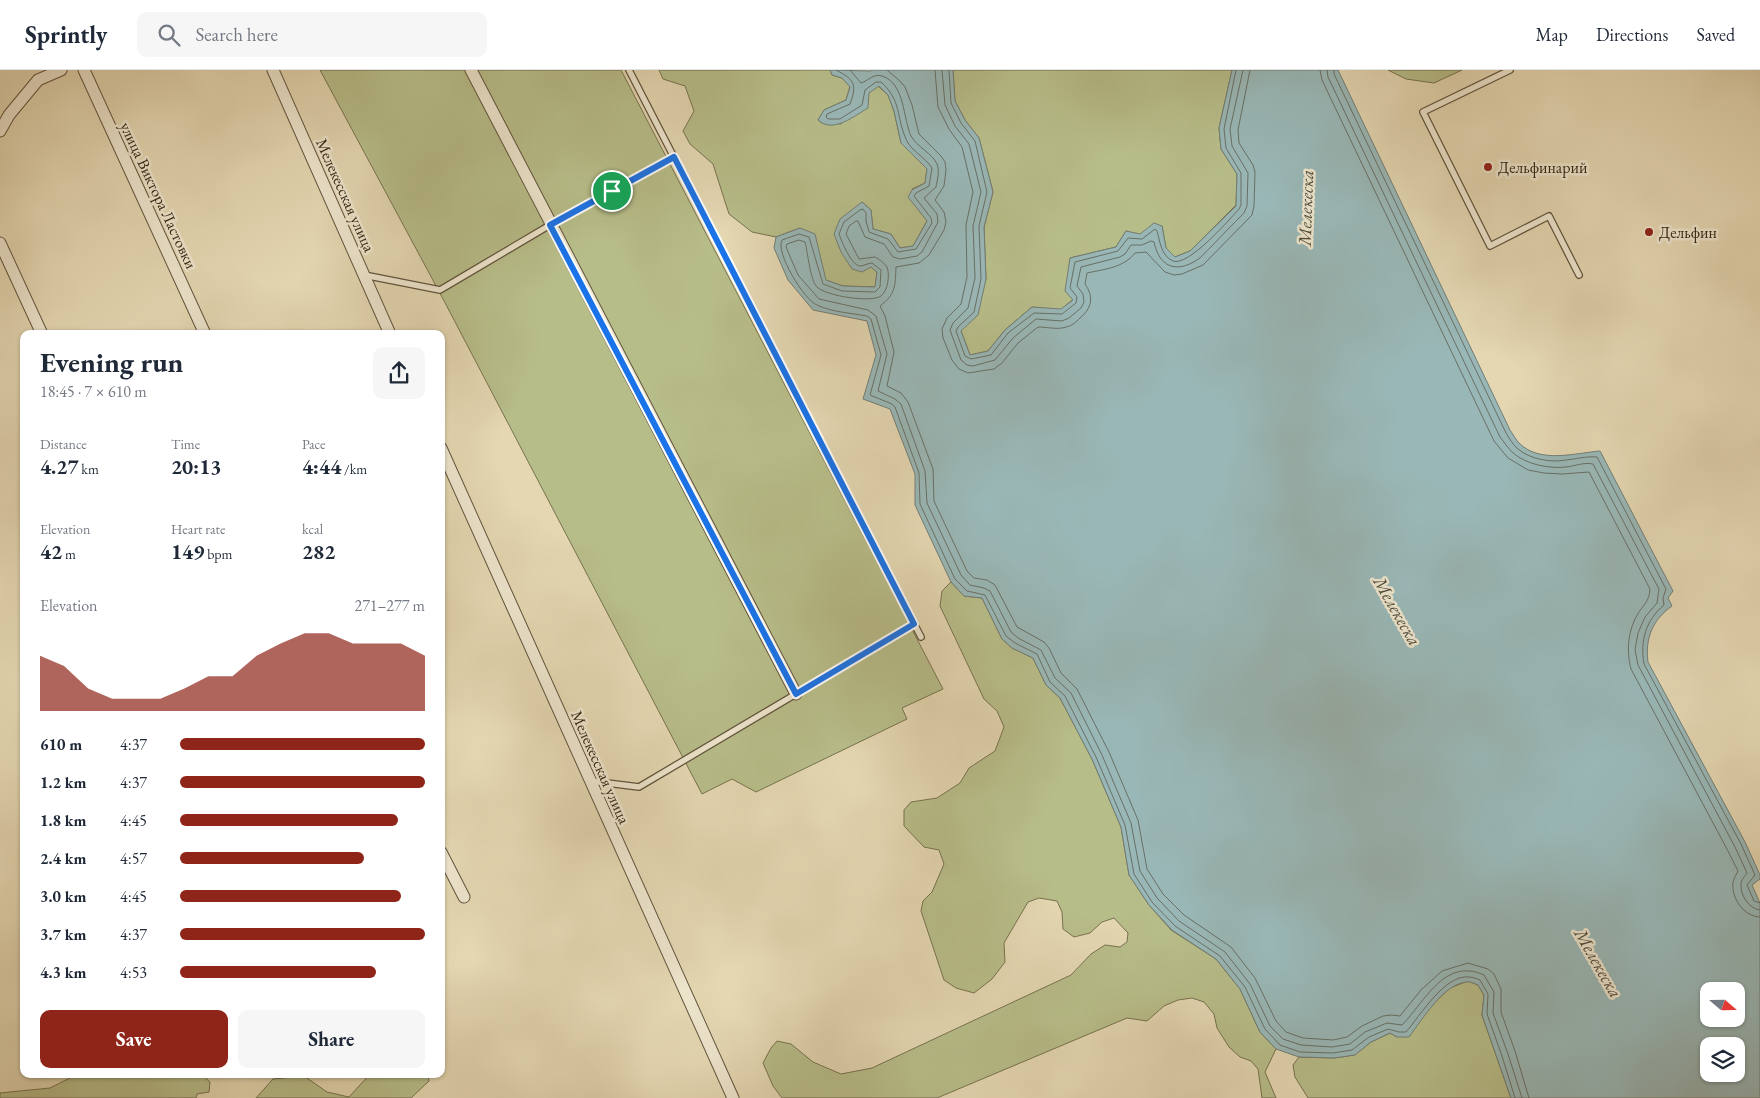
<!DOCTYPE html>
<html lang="en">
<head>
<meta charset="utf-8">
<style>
  body { margin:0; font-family:"EB Garamond",serif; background:#f6f6f7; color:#1f2937; height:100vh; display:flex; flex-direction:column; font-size:19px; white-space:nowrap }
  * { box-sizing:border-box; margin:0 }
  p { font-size:16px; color:#747a83 }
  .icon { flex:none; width:28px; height:28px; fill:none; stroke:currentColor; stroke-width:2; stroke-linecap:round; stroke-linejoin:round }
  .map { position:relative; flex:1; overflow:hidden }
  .panel { position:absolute; left:20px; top:260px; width:425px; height:748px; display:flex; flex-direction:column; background:#fff; border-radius:10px; box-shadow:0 1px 4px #0004 }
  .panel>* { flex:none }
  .needle { width:32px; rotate:110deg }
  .controls { position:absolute; left:1700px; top:912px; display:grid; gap:10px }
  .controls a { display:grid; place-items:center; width:45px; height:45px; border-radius:10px; background:#fff; box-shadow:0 1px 4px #0004; font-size:25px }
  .pin { position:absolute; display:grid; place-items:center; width:42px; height:42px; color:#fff; margin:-21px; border:2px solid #fff; border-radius:50%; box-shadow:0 1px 5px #0007 }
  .round { display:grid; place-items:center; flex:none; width:52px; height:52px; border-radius:10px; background:#f6f6f7 }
  .overview { display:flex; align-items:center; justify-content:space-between; height:85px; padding:0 20px }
  h1 { font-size:28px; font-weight:700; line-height:38px }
  .stats { display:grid; grid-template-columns:repeat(3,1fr); gap:8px; height:85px; padding:5px 20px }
  .stats div { display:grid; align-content:center }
  .stats b { font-size:21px; font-weight:700 }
  .stats small { font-size:14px; font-weight:400 }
  .stats p { font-size:14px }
  .chart { height:140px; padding:10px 20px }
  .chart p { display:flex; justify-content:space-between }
  .chart svg { width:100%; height:90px; margin-top:5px; fill:#8f2418; opacity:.7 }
  .cta { display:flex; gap:10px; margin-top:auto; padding:10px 20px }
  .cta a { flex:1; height:58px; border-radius:10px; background:#8f2418; color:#fff; font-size:20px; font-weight:700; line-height:58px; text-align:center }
  .cta a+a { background:#f6f6f7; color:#1f2937 }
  ul { padding:0 20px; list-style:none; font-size:16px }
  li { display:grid; grid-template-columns:80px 60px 1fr; align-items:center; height:38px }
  li i { height:12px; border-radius:6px; background:#8f2418 }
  header { display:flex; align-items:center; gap:30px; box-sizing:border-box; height:70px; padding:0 25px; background:#fff; border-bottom:1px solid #e0e1e3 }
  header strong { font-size:24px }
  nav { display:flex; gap:28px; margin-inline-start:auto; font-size:18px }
  .search { width:350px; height:45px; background:#f6f6f7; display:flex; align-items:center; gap:12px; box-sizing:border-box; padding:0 18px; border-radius:10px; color:#747a83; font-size:19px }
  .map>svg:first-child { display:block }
</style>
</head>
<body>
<header>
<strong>Sprintly</strong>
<div class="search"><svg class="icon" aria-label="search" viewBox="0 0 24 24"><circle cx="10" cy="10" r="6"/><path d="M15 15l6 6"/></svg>Search here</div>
<nav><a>Map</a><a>Directions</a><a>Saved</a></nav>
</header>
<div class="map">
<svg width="1760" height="1028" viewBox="0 0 1760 1028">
  <rect width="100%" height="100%" fill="#e4d7b2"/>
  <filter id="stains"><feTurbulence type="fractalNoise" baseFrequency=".004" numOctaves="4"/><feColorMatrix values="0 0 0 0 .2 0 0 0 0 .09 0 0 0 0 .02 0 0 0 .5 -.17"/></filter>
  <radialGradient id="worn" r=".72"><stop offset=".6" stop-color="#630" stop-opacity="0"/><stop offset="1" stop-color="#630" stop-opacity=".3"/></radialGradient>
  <path fill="#b7bd89" stroke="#777250" d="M320 0H621L943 619 902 638 907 649 756 722 732 709 702 724 442 227Z
    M659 0H830L832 5 842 8 850 16 846 30 824 40 818 50 822 53 841 54 869 22 878 16 888 25 894 41 901 73 927 99 925 113 912 119 927 151 913 176 900 178 891 164 873 159 871 140 862 132 871 197 877 202 875 217 843 216 825 210 800 158 776 167 752 162 729 144 713 94 690 74 683 61 694 41 685 16 663 9Z
    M953 0H1232L1219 58 1221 79 1237 104 1236 135 1190 181 1175 187 1166 178 1162 156 1140 165 1126 161 1116 177 1070 188 1073 229 1061 240 1032 237 1005 260 988 281 970 285 961 261 986 209 984 157 993 122 979 68 965 50 955 31Z
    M1388 0H1462L1434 13 1406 9Z
    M951 512 964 526 982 528 1002 569 1012 578 1033 588 1046 615 1060 628 1092 689 1121 757 1129 805 1149 835 1171 860 1216 889 1240 919 1260 962 1276 979 1265 1002 1276 1028H1262L1258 999 1251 991 1240 987 1229 977 1217 958 1214 944 1204 932 1192 928 1178 930 1164 936 1147 951 1127 948 937 1028H782L773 1016 763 993 771 978 777 971 791 974 813 992 841 1004 872 998 1071 905 1091 884 1105 875 1120 877 1127 872 1128 863 1114 848 1102 852 1090 863 1074 867 1063 859 1062 842 1057 831 1039 828 1028 832 1004 873 1005 892 992 909 974 923 956 918 944 910 921 841 923 831 932 822 944 794 939 780 924 777 904 756V740L911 732 937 728 960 713 969 698 995 681 1004 657 997 641 984 629 940 536 942 521Z
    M1468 911 1478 915 1484 925 1482 945 1511 1028H1308L1295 1007 1293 995 1299 987 1334 988 1354 985 1371 972 1390 963 1397 967 1450 918Z
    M78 1004H201L210 1012 209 1022 197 1024 196 1028H0V1023L50 1018Z
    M370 1004H428L429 1011 411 1028H256L273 1009 304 1006 327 1022 349 1027Z"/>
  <path fill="#99b7b6" stroke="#727e76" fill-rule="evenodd" d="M830 0 871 1 872 0H953L955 31 965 50 979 68 993 122 984 157 986 209 978 245 961 261 970 285 988 281 1005 260 1032 237 1061 239 1073 230 1065 221 1070 188 1116 177 1126 161 1140 164 1154 153 1162 156 1166 178 1175 187 1190 181 1236 136 1237 104 1221 79 1219 58 1232 0H1338L1510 360C1513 364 1516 370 1519 373 1540 394 1575 383 1600 381L1673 521 1668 528 1672 536C1652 550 1645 569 1648 592L1745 772 1760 805V809L1752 815 1760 833V1028H1511L1482 945 1484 925 1478 915C1475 914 1470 911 1467 912 1444 913 1422 950 1409 967H1397L1390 963 1371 972 1355 985 1334 988 1299 987 1276 979 1260 962 1240 919 1216 889 1172 860 1149 835 1129 805 1121 757 1092 689 1060 628 1046 615 1033 588 1012 578 1002 569 982 528 964 526 951 512 915 435V404L890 339 863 329 876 285 867 251 813 240 788 210 774 178 776 167 800 158 815 164 826 210 843 216 875 217 877 202 871 197 862 202 852 199 841 182 834 164 840 149 862 132 871 140 873 159 891 164 900 178 913 176 927 151 908 127 912 120 925 113 927 99 901 73 894 41 888 25 879 16 869 23 868 38C854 46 833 64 818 50L824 40 846 30 850 17 842 8 832 5ZM1709 921H1736V949H1709ZM1709 976H1736V1004H1709Z"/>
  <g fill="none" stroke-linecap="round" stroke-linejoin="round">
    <path stroke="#687066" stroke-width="1" d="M836 0C853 9 858 13 850 34L827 44 826 47 828 49H840L862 35 865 20 876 12H881C902 31 896 47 906 69 910 80 925 87 932 98L929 116 916 123 914 126 931 148 932 153 916 179 898 182 888 169 869 162 866 151V143L863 139 860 140 844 152 839 164C842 172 851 195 860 196 864 196 868 193 872 193L881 200 880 217 875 222 842 221 823 214 809 167 799 164 782 170C775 182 804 230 817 235 831 242 851 243 867 246L871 249 881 285 870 325 892 334 895 337 919 403 920 434 955 509 967 521 985 525 1006 566 1015 573 1037 584 1050 612 1065 626 1096 687 1125 755 1134 804 1152 832 1175 856 1220 886 1245 917 1265 959 1280 975 1300 982 1333 983 1352 980 1369 967 1388 959 1399 962H1406C1420 946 1445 904 1469 907 1473 907 1477 909 1480 910L1488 924 1487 944 1502 986 1515 1028
      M850 0 861 13C868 11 874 3 882 6 905 13 903 49 911 66 917 77 932 83 937 94 940 101 937 111 936 117L924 128 937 144 938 152 922 182 917 186 900 189 893 187 884 174 865 167 858 151H856L849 156 846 164 859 189 875 187C879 189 884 193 887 197 890 204 888 221 881 226 871 233 826 226 817 217 810 210 808 183 805 172L799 170 787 174 786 177 798 205 819 229 868 240 876 246 887 284 878 321 895 329 901 334 925 401 927 433 961 505 970 515 984 518 990 521 1011 562 1018 568 1041 580 1055 608 1071 623 1102 685 1131 753 1140 801 1157 828 1179 851 1225 882 1250 914 1270 956 1283 969 1301 975 1332 977 1350 974 1365 962 1387 953 1402 955C1425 932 1444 887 1484 905L1494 922 1493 943 1508 984 1522 1028
      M887 0 900 11 905 17 912 35 919 64 941 86 945 92 946 100 944 116 935 130 944 142 946 152 944 160 929 185 919 193 896 197C895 216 896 224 880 236L885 246 894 282 887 316 901 323 908 332 933 399 934 431 967 501 974 508 987 510 995 515 1017 557 1044 572 1049 578 1061 603 1077 619 1109 682 1138 750 1147 799 1163 824 1184 845 1231 877 1255 908 1276 951 1286 962 1303 968 1333 970 1347 967 1362 956 1383 946 1391 945 1400 946 1421 920 1442 901 1468 893 1488 899 1494 904 1501 919V942L1515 981 1529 1028
      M935 0 938 37 949 59 962 77 973 122 966 155 967 207 961 234 947 248 942 259 943 268 952 290 959 299 968 303 994 299 1002 293 1018 273 1038 257C1047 257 1058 260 1066 257 1072 256 1076 252 1080 248 1092 238 1094 227 1085 214L1087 203C1105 199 1123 198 1135 183L1146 182 1165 202 1174 205 1182 204 1203 195 1252 145 1254 136 1255 102 1253 95 1239 73 1238 60 1250 0
      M942 0 945 35 955 56 969 74 981 122 973 156 975 208 968 238 953 253 950 260 961 290 967 295 973 296 995 290 1013 268 1036 249 1062 251 1069 248 1081 238 1084 232 1083 224 1077 216 1081 197 1120 187 1125 184 1131 175H1142L1151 171 1154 172C1159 196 1175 204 1197 190 1202 187 1206 181 1211 177 1222 165 1233 154 1244 143L1247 136 1248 103 1232 76 1230 59 1243 0
      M949 0 951 33 961 53 975 71 987 122 979 156 981 209 974 242 958 257 956 261 965 286 971 289 991 285 1008 263 1034 243 1062 244 1076 233 1077 227 1070 218 1075 192 1118 181 1128 168 1142 169 1155 159 1157 161C1160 171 1161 186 1173 191 1188 197 1229 150 1239 139L1241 135V103L1226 78 1224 59 1236 0
      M1320 0 1322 10 1494 371 1508 388 1528 400 1544 403 1562 404 1589 402 1650 519C1649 531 1645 533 1639 542 1628 559 1626 580 1631 599L1728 781 1738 801C1736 805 1734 808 1733 812 1731 828 1744 847 1760 847
      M1327 0 1328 7 1500 367C1504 372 1508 378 1513 383 1526 394 1548 399 1566 397 1575 396 1584 392 1593 394L1659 519 1657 533 1645 547 1638 563 1635 580 1638 595 1735 777 1747 803C1745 806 1741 810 1741 814 1740 825 1749 839 1760 840
      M1334 0V4L1506 363C1509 368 1513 375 1518 379 1530 389 1550 393 1566 390 1576 389 1587 386 1597 387L1666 519 1663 528 1664 535C1646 550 1640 570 1644 594L1741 774 1755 805 1747 815 1754 831 1760 833"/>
    <defs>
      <path id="service" d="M629 0 921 567
        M1510 0 1423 42 1490 176 1549 146 1579 205
        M364 205 440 220 550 155 674 87
        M591 711 639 717 914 554"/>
      <path id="minor" d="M84 0 205 264
        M273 0 390 264
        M471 0 796 624
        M0 61 9 45 38 10 61 0
        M0 173 42 264
        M441 378 733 1028
        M441 782 464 827"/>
    </defs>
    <use href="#service" stroke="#62543d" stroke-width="8"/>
    <use href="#minor" stroke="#62543d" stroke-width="13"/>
    <use href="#service" stroke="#ede5cd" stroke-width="5.5"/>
    <use href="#minor" stroke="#ede5cd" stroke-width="11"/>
  </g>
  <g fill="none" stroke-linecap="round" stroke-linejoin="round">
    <defs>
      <path id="route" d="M674 87 914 554 796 624 550 155Z"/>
    </defs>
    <use href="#route" stroke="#fff" stroke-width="10"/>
    <use href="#route" stroke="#1a73e8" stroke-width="6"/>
  </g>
  <g fill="#8f2418" stroke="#ede5cd" stroke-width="2">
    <circle cx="1488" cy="97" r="5"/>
    <circle cx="1649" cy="162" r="5"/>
  </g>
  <g text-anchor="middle" stroke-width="5" stroke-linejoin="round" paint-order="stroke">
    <g font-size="16" fill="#372816" stroke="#ede5cd" text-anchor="start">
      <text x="1498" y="103">Дельфинарий</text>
      <text x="1659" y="168">Дельфин</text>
    </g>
    <g font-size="16" fill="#372816" stroke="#ede5cd">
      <text transform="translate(159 125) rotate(65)" y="6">улица Виктора Ластовки</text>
      <text transform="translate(346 125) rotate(66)" y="6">Мелекесская улица</text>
      <text transform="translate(601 697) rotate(66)" y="6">Мелекесская улица</text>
    </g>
    <g font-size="18" font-style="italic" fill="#504c3e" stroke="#ede5cd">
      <text transform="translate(1306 138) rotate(-88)" y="6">Мелекеска</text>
      <text transform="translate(1397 541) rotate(60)" y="6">Мелекеска</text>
      <text transform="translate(1598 893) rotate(60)" y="6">Мелекеска</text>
    </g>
  </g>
  <rect width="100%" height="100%" filter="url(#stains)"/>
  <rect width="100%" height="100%" fill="url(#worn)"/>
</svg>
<div class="controls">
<a><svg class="needle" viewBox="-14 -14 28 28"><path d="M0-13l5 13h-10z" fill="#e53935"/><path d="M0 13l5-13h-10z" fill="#747a83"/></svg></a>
<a><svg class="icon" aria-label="layers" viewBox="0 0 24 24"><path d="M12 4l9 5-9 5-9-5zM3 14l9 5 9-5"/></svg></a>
</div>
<div class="pin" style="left:612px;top:121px;background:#1e9e55"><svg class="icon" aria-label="arrive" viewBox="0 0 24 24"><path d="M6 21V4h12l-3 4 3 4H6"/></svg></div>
<section class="panel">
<div class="overview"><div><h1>Evening run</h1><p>18:45 · 7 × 610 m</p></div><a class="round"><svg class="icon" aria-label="share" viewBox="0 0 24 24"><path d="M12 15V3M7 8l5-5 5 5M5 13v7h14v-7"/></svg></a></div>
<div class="stats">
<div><p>Distance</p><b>4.27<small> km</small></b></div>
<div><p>Time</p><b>20:13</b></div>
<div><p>Pace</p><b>4:44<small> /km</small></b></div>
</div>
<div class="stats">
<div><p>Elevation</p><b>42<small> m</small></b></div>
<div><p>Heart rate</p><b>149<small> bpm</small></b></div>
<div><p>kcal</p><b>282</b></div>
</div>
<div class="chart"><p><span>Elevation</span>271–277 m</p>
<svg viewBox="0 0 160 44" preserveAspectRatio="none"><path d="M0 44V17L10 22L20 33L30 38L40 38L50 38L60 33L70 27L80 27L90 17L100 11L110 6L120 6L130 11L140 11L150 11L160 17V44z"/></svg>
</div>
<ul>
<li><b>610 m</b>4:37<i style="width:100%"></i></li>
<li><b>1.2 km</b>4:37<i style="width:100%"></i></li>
<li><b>1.8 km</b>4:45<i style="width:89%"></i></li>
<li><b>2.4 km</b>4:57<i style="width:75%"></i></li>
<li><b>3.0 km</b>4:45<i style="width:90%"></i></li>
<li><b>3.7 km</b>4:37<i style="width:100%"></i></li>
<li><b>4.3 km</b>4:53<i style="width:80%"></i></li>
</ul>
<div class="cta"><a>Save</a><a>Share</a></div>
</section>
</div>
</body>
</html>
